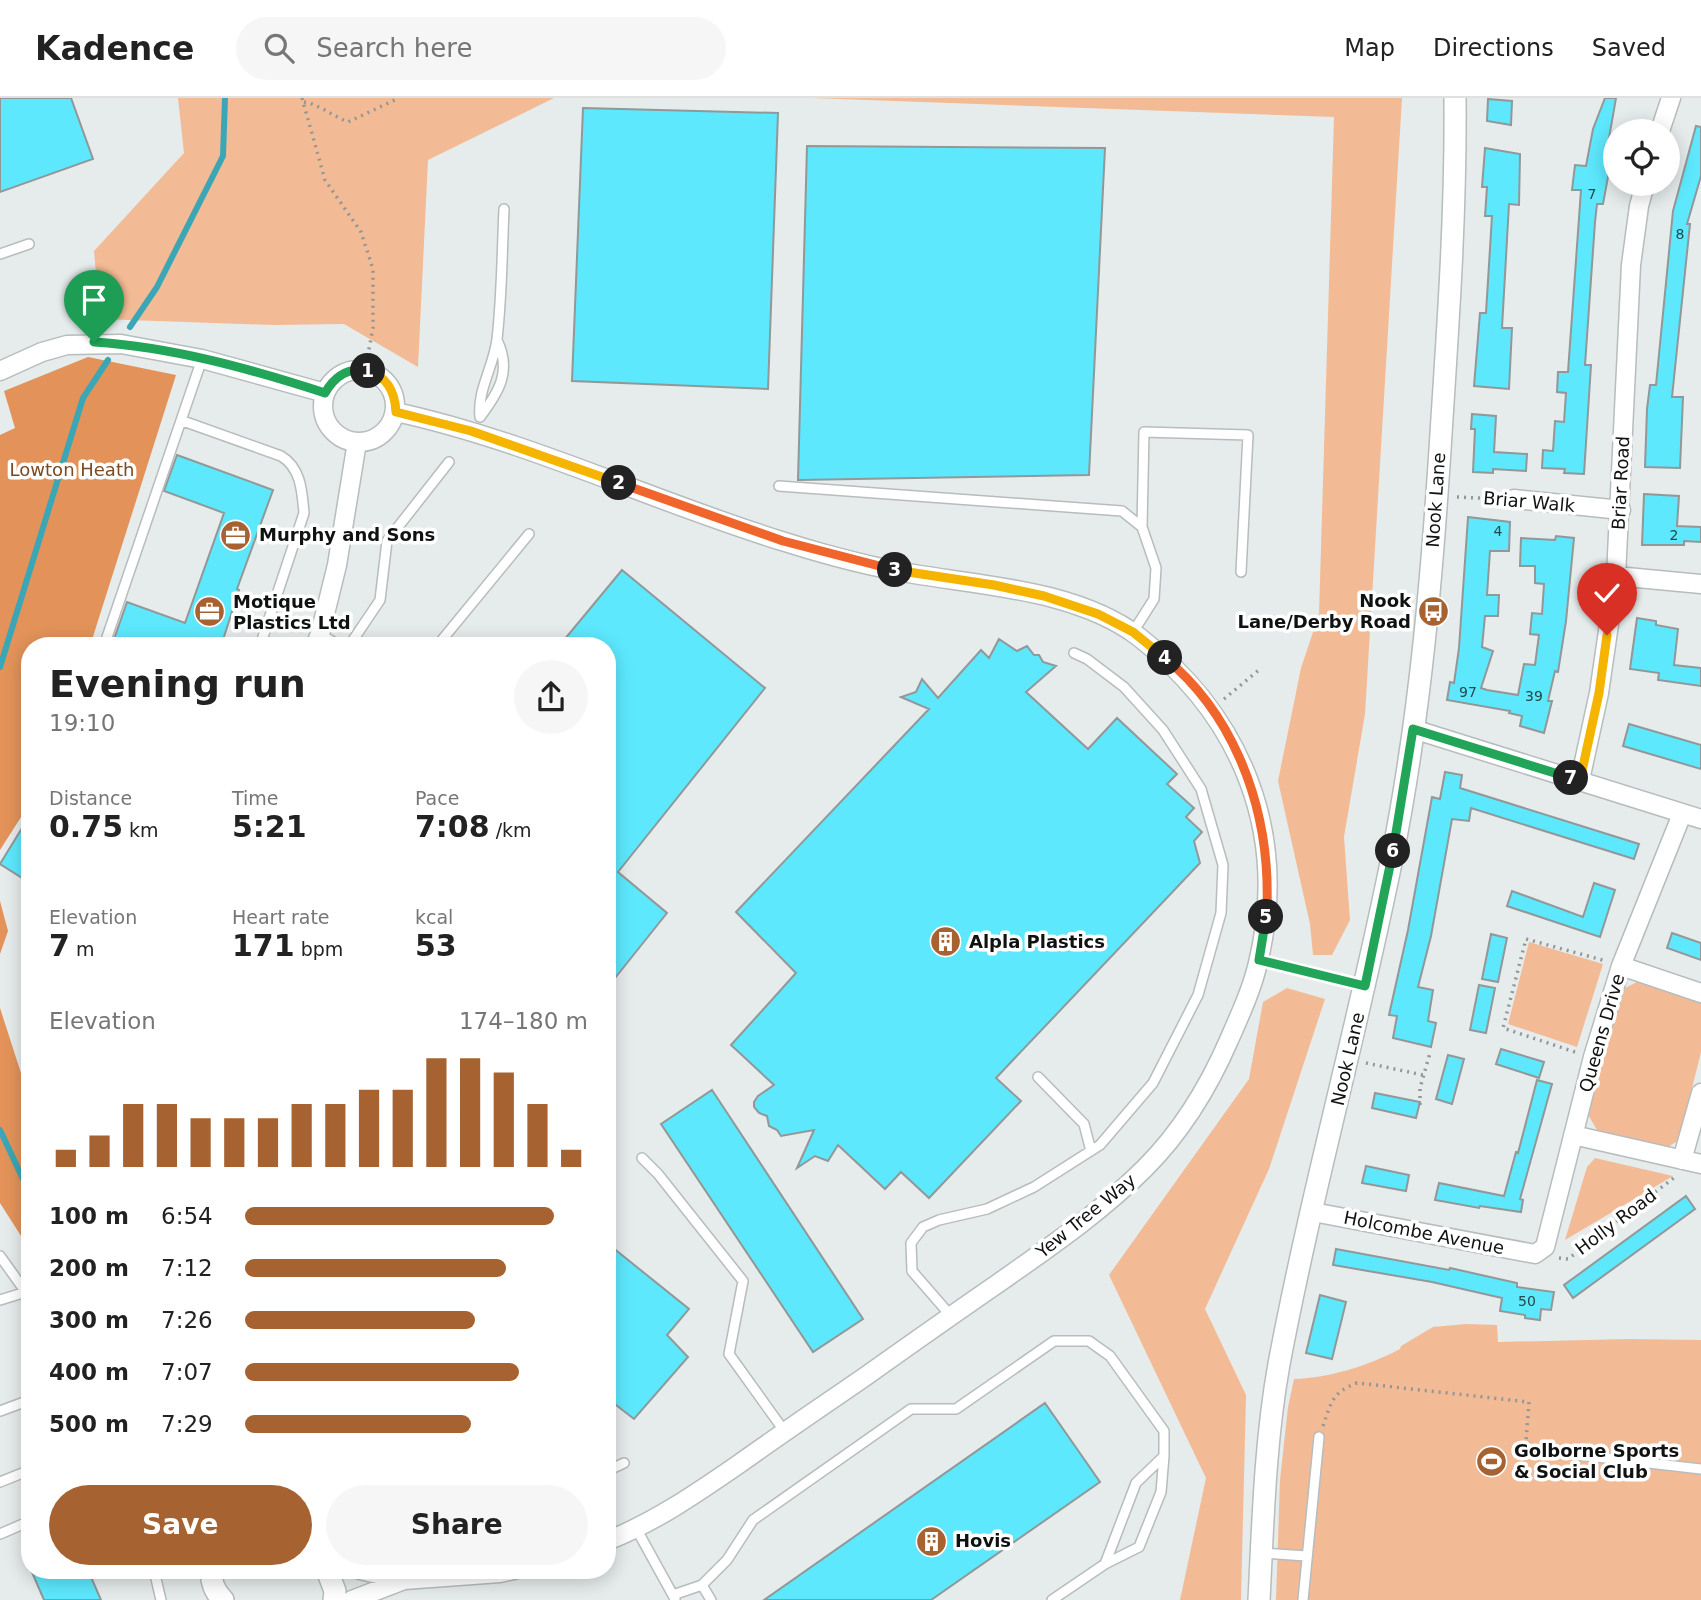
<!DOCTYPE html>
<html lang="en">
<head>
<meta charset="utf-8">
<style>
  body { margin:0; font-family:"DejaVu Sans",sans-serif; background:#f6f6f6; color:#222; height:100vh; display:flex; flex-direction:column; font-size:26px; white-space:nowrap }
  * { box-sizing:border-box; margin:0 }
  p { font-size:23px; color:#767676 }
  .icon { flex:none; width:38px; height:38px; fill:none; stroke:currentColor; stroke-width:2; stroke-linecap:round; stroke-linejoin:round }
  .map { position:relative; flex:1; overflow:hidden }
  .details { position:absolute; left:21px; top:539px; width:595px; height:942px; display:flex; flex-direction:column; background:#fff; border-radius:28px; box-shadow:0 4px 18px #0003 }
  .details>* { flex:none }
  .buttons { position:absolute; left:1603px; top:21px; display:grid; gap:14px }
  .buttons a { display:grid; place-items:center; width:77px; height:77px; border-radius:50%; background:#fff; box-shadow:0 4px 18px #0003; font-size:35px }
  .pin { position:absolute; display:grid; place-items:center; width:60px; height:60px; color:#fff; margin:-72px -30px; border-radius:50% 50% 50% 0; rotate:-45deg; box-shadow:0 0 7px #0007 }
  .pin .icon { rotate:45deg }
  .km { position:absolute; width:35px; height:35px; margin:-18px; border-radius:50%; background:#222; color:#fff; font-size:19px; line-height:35px; text-align:center }
  .round { display:grid; place-items:center; flex:none; width:74px; height:74px; border-radius:37px; background:#f6f6f6 }
  .summary { display:flex; align-items:center; justify-content:space-between; height:119px; padding:0 28px }
  h1 { font-size:38px; font-weight:600; line-height:52px }
  .stats { display:grid; grid-template-columns:repeat(3,1fr); gap:10px; height:119px; padding:7px 28px }
  .stats div { display:grid; align-content:center }
  .stats b { font-size:30px; font-weight:600 }
  .stats small { font-size:19px; font-weight:400 }
  .stats p { font-size:19px }
  .chart { height:196px; padding:14px 28px }
  .chart p { display:flex; justify-content:space-between }
  .chart svg { width:100%; height:126px; margin-top:7px; stroke:#a66331; stroke-width:6 }
  .button { display:flex; gap:14px; margin-top:auto; padding:14px 28px }
  .button a { flex:1; height:80px; border-radius:42px; background:#a66331; color:#fff; font-size:28px; font-weight:600; line-height:80px; text-align:center }
  .button a+a { background:#f6f6f6; color:#222 }
  ul { padding:0 28px; list-style:none; font-size:23px }
  li { display:grid; grid-template-columns:112px 84px 1fr; align-items:center; height:52px }
  li i { height:18px; border-radius:9px; background:#a66331 }
  header { display:flex; align-items:center; gap:42px; box-sizing:border-box; height:98px; padding:0 35px; background:#fff; border-bottom:2px solid #e0e0e0 }
  header strong { font-size:33px }
  nav { display:flex; gap:38px; margin-inline-start:auto; font-size:24px }
  .search { width:490px; height:63px; background:#f6f6f6; display:flex; align-items:center; gap:18px; box-sizing:border-box; padding:0 24px; border-radius:38px; color:#767676; font-size:26px }
  .map>svg:first-child { display:block }
</style>
</head>
<body>
<header>
<strong>Kadence</strong>
<div class="search"><svg class="icon" aria-label="search" viewBox="0 0 24 24"><circle cx="10" cy="10" r="6"/><path d="M15 15l6 6"/></svg>Search here</div>
<nav><a>Map</a><a>Directions</a><a>Saved</a></nav>
</header>
<div class="map">
<svg width="1701" height="1502" viewBox="0 0 1701 1502">
  <rect width="100%" height="100%" fill="#e6ebec"/>
  <path fill="#f3bb95" d="M178 0H554L428 62 418 269 344 226 274 227 100 221 94 153 184 55Z
    M812 0H1402L1365 616 1344 739 1350 822 1332 857H1313L1310 826 1278 683 1301 570 1319 516 1334 19Z
    M1529 844 1603 866 1577 949 1508 926Z
    M1641 882 1701 902V954L1679 1042 1665 1051 1597 1032 1587 1015 1625 890Z
    M1287 890 1325 901 1269 1071 1205 1211 1246 1297 1241 1502H1180L1206 1380 1109 1177 1249 981 1263 904Z
    M1595 1060 1673 1078 1565 1142 1587 1069Z
    M1466 1226 1497 1227 1498 1244 1629 1241 1701 1242V1502H1276L1280 1382 1288 1309 1294 1281C1330 1280 1367 1268 1400 1251L1401 1248 1433 1229Z"/>
  <path fill="#e39359" d="M88 259 176 277 90 548H30V705L0 752V337L15 330 4 293Z
    M0 803 8 833 0 856Z
    M0 910 30 1003V1152L0 1105Z"/>
  <g fill="none" stroke-linecap="round" stroke-linejoin="round">
    <path stroke="#3ba6b6" stroke-width="6" d="M130 229 157 189 223 58 225 0
      M0 569 83 300 108 262
      M0 1032 30 1096"/>
  </g>
  <path fill="#5de8fd" stroke="#929798" stroke-width="2" d="M0 0H71L93 61 0 94Z
    M1605 0H1616L1609 40 1615 41 1603 106H1597L1595 124 1585 267H1591L1584 376 1564 375 1565 371 1542 370 1543 352 1553 353 1555 323 1564 324 1566 295 1557 294 1558 274H1568L1581 92H1572L1575 67 1586 68 1593 31Z
    M1488 1 1512 3 1511 27 1487 23Z
    M583 10 778 15 768 291 572 283Z
    M1696 28 1701 29V78L1687 126H1690L1672 299H1683L1680 370 1645 369 1647 311 1650 287H1656L1673 113Z
    M807 48 1105 50 1089 377 798 382Z
    M1485 50 1520 56 1519 107 1509 106 1502 230H1512L1509 291 1474 288 1480 215H1486L1492 118H1485L1487 89H1482Z
    M1472 316 1496 318 1494 354 1527 356 1526 373 1493 371V375L1473 374 1475 331H1471Z
    M177 357 273 392 237 491 239 492 221 548H125L113 544 127 504 185 525 224 415 164 393Z
    M1644 396 1679 398 1677 428 1701 429V444L1684 443V447H1642Z
    M1468 419 1510 424 1509 453H1490L1487 497H1499L1498 518H1485L1482 549 1493 553 1481 590 1487 592 1518 597 1524 566 1535 567 1539 537 1530 536 1532 515 1542 516 1544 486 1535 485V468H1520L1521 440 1555 442 1556 438 1574 440 1566 523 1558 574 1555 573 1548 603H1552L1544 635 1520 628 1522 618 1509 615 1510 613 1447 602 1450 584 1454 585 1459 550Z
    M622 472 765 590 618 774 667 815 607 890V548H559Z
    M1637 520 1656 523V527L1678 531 1674 567 1701 570V588L1658 582 1659 575 1630 571Z
    M999 541 1017 553 1027 548 1034 557H1039L1043 564 1056 568 1026 594 1088 651 1117 620 1177 676 1167 686 1194 710 1186 719 1202 734 1194 743 1200 765 996 980 1021 1003 929 1100 901 1074 885 1091 838 1047 828 1063 815 1058 797 1070 814 1032 781 1038 777 1032 769 1028 767 1018 759 1015 754 1009V1004L758 998 774 987 731 947 796 875 736 814 929 611 901 599 916 594 922 581 938 600 981 552 989 560Z
    M1629 626 1701 647V671L1623 648Z
    M1445 674 1462 677 1460 690 1639 746 1634 761 1471 710 1469 723 1452 721 1431 838 1418 889 1433 892 1428 923 1436 925 1431 949 1393 940 1397 918 1389 917 1408 832 1432 699 1440 701Z
    M30 717V785L0 766Z
    M1594 785 1615 792 1600 839 1507 808 1512 793 1583 819Z
    M1672 835 1701 845V862L1667 850Z
    M1491 836 1507 840 1498 884 1482 881Z
    M1479 887 1495 890 1486 935 1470 932Z
    M1501 951 1544 964 1539 980 1496 966Z
    M1448 957 1464 961 1452 1006 1436 1001Z
    M1537 982 1552 986 1520 1101 1523 1102 1521 1114 1480 1108 1479 1110 1435 1102 1439 1085 1504 1098 1516 1054 1518 1055Z
    M712 992 863 1221 813 1254 661 1026Z
    M1375 995 1420 1004 1416 1020 1372 1010Z
    M1366 1068 1409 1077 1406 1093 1362 1085Z
    M1686 1098 1695 1111 1573 1200 1564 1187Z
    M607 1145 689 1211 667 1237 688 1259 634 1321 607 1300Z
    M1336 1151 1449 1172 1450 1170 1517 1185V1189L1554 1194 1551 1212 1541 1211 1540 1222 1525 1220V1217L1500 1213 1502 1200 1432 1184 1333 1167Z
    M1320 1197 1346 1204 1332 1261 1306 1255Z
    M1045 1305 1100 1384 931 1502H764Z
    M31 1472H88L101 1502H44Z"/>
  <g fill="none" stroke-linecap="round" stroke-linejoin="round">
    <defs>
      <path id="service" d="M0 156 29 146
        M480 319C477 292 494 268 497 241 502 198 502 154 504 111
        M480 319C499 294 512 273 497 242
        M183 323 281 358C301 370 302 393 304 415L260 548
        M779 388 1122 413 1142 429 1156 470 1154 501 1133 534
        M1142 429 1144 334 1248 337 1241 474
        M320 536 340 548
        M104 548 202 261
        M349 548 380 502 387 443 449 364
        M437 548 529 436
        M1038 979 1084 1026 1091 1053
        M642 1060 658 1076 743 1183 729 1256 785 1334
        M0 1158 30 1200
        M0 1202 26 1194
        M951 1218 912 1173 911 1145 923 1129 939 1122 987 1111 1034 1089 1100 1047 1153 985 1198 897 1221 815 1223 767 1201 691 1163 632 1124 589 1087 561 1074 555
        M0 1313 30 1302
        M1544 1353 1701 1371
        M607 1373 624 1365
        M0 1384 30 1372
        M637 1432 675 1501
        M0 1436 30 1423
        M1263 1455 1306 1458
        M1105 1466 1139 1449 1161 1394 1164 1358
        M154 1472 161 1502
        M702 1487 711 1502
        M673 1497 702 1487 727 1462 753 1422 911 1311H956L1054 1243H1089L1110 1258 1164 1333V1358L1136 1385 1105 1466 1052 1502
        M1303 1502 1319 1339"/>
      <path id="minor" d="M1660 33 1671 0
        M323 308a36 36 0 1 1 72 0a36 36 0 1 1-72 0Z
        M0 273 42 254 67 247 121 246 202 261 325 295
        M396 314C529 343 654 404 785 444 826 457 871 469 914 476 986 488 1079 493 1139 539 1243 620 1289 736 1258 865 1252 891 1240 917 1229 942 1209 988 1181 1034 1145 1070 1101 1114 1051 1148 1000 1184 955 1215 911 1246 866 1278 824 1307 781 1336 739 1366 697 1395 655 1424 607 1443
        M1514 401 1621 412
        M1616 478 1701 486
        M315 548 320 536 337 467 357 344
        M1413 631 1701 721
        M1580 682 1599 595 1616 478 1631 167 1639 108 1645 86
        M1621 868 1701 895
        M1573 1037 1701 1066
        M1682 1062 1701 995
        M1313 1114 1535 1156 1545 1149 1593 959 1621 868 1682 716
        M360 1472 404 1482 500 1475 514 1472
        M352 1502 404 1482"/>
      <path id="tertiary" d="M212 1472C210 1483 215 1494 223 1502
        M327 1472 335 1493 334 1502
        M1259 1502C1263 1423 1265 1344 1279 1266 1311 1096 1358 929 1392 760 1421 615 1433 467 1442 320 1449 214 1456 107 1455 0"/>
    </defs>
    <use href="#service" stroke="#b7bcbd" stroke-width="12"/>
    <use href="#minor" stroke="#b7bcbd" stroke-width="21"/>
    <use href="#tertiary" stroke="#b7bcbd" stroke-width="24"/>
    <path stroke="#929697" stroke-width="3.5" stroke-dasharray="2 5" stroke-linecap="butt" d="M302 0 325 82 361 134 373 171V230L365 272
      M304 4C318 6 333 18 348 24L399 0
      M1457 399 1498 401
      M1224 601 1260 571
      M1275 865 1345 883
      M1575 954 1503 930 1526 841 1606 863
      M1366 965 1423 977
      M1420 1007V990L1430 955
      M1559 1160 1568 1161 1675 1079
      M1323 1328C1331 1305 1332 1294 1357 1285L1529 1304 1526 1344 1533 1347"/>
    <use href="#service" stroke="#fff" stroke-width="9"/>
    <use href="#minor" stroke="#fff" stroke-width="18"/>
    <use href="#tertiary" stroke="#fff" stroke-width="21"/>
  </g>
  <g fill="none" stroke-linecap="round" stroke-linejoin="round">
    <defs>
      <path id="split-1" d="M94 244C173 249 251 271 325 295 335 278 348 269 368 273"/>
      <path id="split-2" d="M368 273C388 279 395 294 396 314L471 333 619 385"/>
      <path id="split-3" d="M619 385 783 443 895 472"/>
      <path id="split-4" d="M895 472 994 487 1044 498 1098 516 1133 534 1165 560"/>
      <path id="split-5" d="M1165 560C1231 614 1264 699 1267 782 1267 794 1268 807 1266 819"/>
      <path id="split-6" d="M1266 819 1259 862 1365 888 1393 753"/>
      <path id="split-7" d="M1393 753 1413 631 1571 680"/>
      <path id="split-8" d="M1571 680 1580 682 1599 595 1607 537"/>
    </defs>
    <use href="#split-1" stroke="#fff" stroke-width="14"/>
    <use href="#split-2" stroke="#fff" stroke-width="14"/>
    <use href="#split-3" stroke="#fff" stroke-width="14"/>
    <use href="#split-4" stroke="#fff" stroke-width="14"/>
    <use href="#split-5" stroke="#fff" stroke-width="14"/>
    <use href="#split-6" stroke="#fff" stroke-width="14"/>
    <use href="#split-7" stroke="#fff" stroke-width="14"/>
    <use href="#split-8" stroke="#fff" stroke-width="14"/>
    <use href="#split-1" stroke="#22a559" stroke-width="9"/>
    <use href="#split-2" stroke="#f5b400" stroke-width="9"/>
    <use href="#split-3" stroke="#f0652b" stroke-width="9"/>
    <use href="#split-4" stroke="#f5b400" stroke-width="9"/>
    <use href="#split-5" stroke="#f0652b" stroke-width="9"/>
    <use href="#split-6" stroke="#22a559" stroke-width="9"/>
    <use href="#split-7" stroke="#22a559" stroke-width="9"/>
    <use href="#split-8" stroke="#f5b400" stroke-width="9"/>
  </g>
  <defs>
    <symbol id="office-disc" viewBox="-11 -11 22 22"><circle r="9.5" fill="#a66331" stroke="#fff"/><path d="M-6-3h4V-5.5h4V-3h4V5H-6ZM-1-4.5V-3h2v-1.5ZM-6 0V1H6V0Z" fill="#fff"/></symbol>
    <symbol id="bus-disc" viewBox="-11 -11 22 22"><circle r="9.5" fill="#a66331" stroke="#fff"/><path d="M-5-6H5V4H4V6H2V4H-2V6H-4V4H-5ZM-3.5-4V0h7V-4ZM-3.5 1.2v1.5H-2V1.2ZM2 1.2v1.5H3.5V1.2Z" fill="#fff"/></symbol>
    <symbol id="building-disc" viewBox="-11 -11 22 22"><circle r="9.5" fill="#a66331" stroke="#fff"/><path d="M-4-6H4V6H1V3H-1V6H-4ZM-2.5-4.3h1.7v1.8h-1.7ZM.8-4.3h1.7v1.8H.8ZM-2.5-1h1.7V.8h-1.7ZM.8-1h1.7V.8H.8Z" fill="#fff"/></symbol>
    <symbol id="stadium-disc" viewBox="-11 -11 22 22"><circle r="9.5" fill="#a66331" stroke="#fff"/><path d="M0-5a6.5 5 0 1 0 0 10a6.5 5 0 1 0 0-10ZM-3.5-1.8h7v3.6h-7Z" fill="#fff"/></symbol>
  </defs>
  <g fill-rule="evenodd">
    <use href="#office-disc" x="218" y="420" width="35" height="35"/>
    <use href="#bus-disc" x="1416" y="496" width="35" height="35"/>
    <use href="#office-disc" x="192" y="496" width="35" height="35"/>
    <use href="#building-disc" x="928" y="826" width="35" height="35"/>
    <use href="#stadium-disc" x="1474" y="1346" width="35" height="35"/>
    <use href="#building-disc" x="914" y="1426" width="35" height="35"/>
  </g>
  <g text-anchor="middle" stroke-width="7" stroke-linejoin="round" paint-order="stroke">
    <g font-size="14" fill="#23484d">
      <text x="1592" y="101">7</text>
      <text x="1680" y="141">8</text>
      <text x="1498" y="438">4</text>
      <text x="1674" y="442">2</text>
      <text x="1468" y="599">97</text>
      <text x="1534" y="603">39</text>
      <text x="1527" y="1208">50</text>
    </g>
    <g font-size="18" fill="#7e4920" stroke="#fff">
      <text x="72" y="378">Lowton Heath</text>
    </g>
    <g font-size="18" fill="#101212" stroke="#fff">
      <text transform="translate(1621 385) rotate(-87)" y="6">Briar Road</text>
      <text transform="translate(1436 402) rotate(-86)" y="6">Nook Lane</text>
      <text transform="translate(1529 404) rotate(5)" y="6">Briar Walk</text>
      <text transform="translate(1602 935) rotate(-74)" y="6">Queens Drive</text>
      <text transform="translate(1348 961) rotate(-77)" y="6">Nook Lane</text>
      <text transform="translate(1086 1118) rotate(-39)" y="6">Yew Tree Way</text>
      <text transform="translate(1616 1124) rotate(-37)" y="6">Holly Road</text>
      <text transform="translate(1424 1135) rotate(11)" y="6">Holcombe Avenue</text>
    </g>
    <g font-size="18" font-weight="bold" fill="#101212" stroke="#fff" text-anchor="start">
      <text x="259" y="443">Murphy and Sons</text>
      <text x="1411" y="509" text-anchor="end">Nook<tspan x="1411" dy="21">Lane/Derby Road</tspan></text>
      <text x="233" y="510">Motique<tspan x="233" dy="21">Plastics Ltd</tspan></text>
      <text x="969" y="850">Alpla Plastics</text>
      <text x="1514" y="1359">Golborne Sports<tspan x="1514" dy="21">&amp; Social Club</tspan></text>
      <text x="955" y="1449">Hovis</text>
    </g>
  </g>
</svg>
<div class="buttons">
<a><svg class="icon" aria-label="locate" viewBox="0 0 24 24"><circle cx="12" cy="12" r="6"/><path d="M12 2v4M12 18v4M2 12h4M18 12h4"/></svg></a>
</div>
<div class="pin" style="left:94px;top:244px;background:#1e9e55"><svg class="icon" aria-label="arrive" viewBox="0 0 24 24"><path d="M6 21V4h12l-3 4 3 4H6"/></svg></div>
<div class="pin" style="left:1607px;top:537px;background:#d93025"><svg class="icon" aria-label="check" viewBox="0 0 24 24"><path d="M5 12l5 5 9-10"/></svg></div>
<b class="km" style="left:368px;top:273px">1</b>
<b class="km" style="left:619px;top:385px">2</b>
<b class="km" style="left:895px;top:472px">3</b>
<b class="km" style="left:1165px;top:560px">4</b>
<b class="km" style="left:1266px;top:819px">5</b>
<b class="km" style="left:1393px;top:753px">6</b>
<b class="km" style="left:1571px;top:680px">7</b>
<section class="details">
<div class="summary"><div><h1>Evening run</h1><p>19:10</p></div><a class="round"><svg class="icon" aria-label="share" viewBox="0 0 24 24"><path d="M12 15V3M7 8l5-5 5 5M5 13v7h14v-7"/></svg></a></div>
<div class="stats">
<div><p>Distance</p><b>0.75<small> km</small></b></div>
<div><p>Time</p><b>5:21</b></div>
<div><p>Pace</p><b>7:08<small> /km</small></b></div>
</div>
<div class="stats">
<div><p>Elevation</p><b>7<small> m</small></b></div>
<div><p>Heart rate</p><b>171<small> bpm</small></b></div>
<div><p>kcal</p><b>53</b></div>
</div>
<div class="chart"><p><span>Elevation</span>174–180 m</p>
<svg viewBox="0 0 160 44" preserveAspectRatio="none"><path d="M5 44V38M15 44V33M25 44V22M35 44V22M45 44V27M55 44V27M65 44V27M75 44V22M85 44V22M95 44V17M105 44V17M115 44V6M125 44V6M135 44V11M145 44V22M155 44V38"/></svg>
</div>
<ul>
<li><b>100 m</b>6:54<i style="width:90%"></i></li>
<li><b>200 m</b>7:12<i style="width:76%"></i></li>
<li><b>300 m</b>7:26<i style="width:67%"></i></li>
<li><b>400 m</b>7:07<i style="width:80%"></i></li>
<li><b>500 m</b>7:29<i style="width:66%"></i></li>
</ul>
<div class="button"><a>Save</a><a>Share</a></div>
</section>
</div>
</body>
</html>
